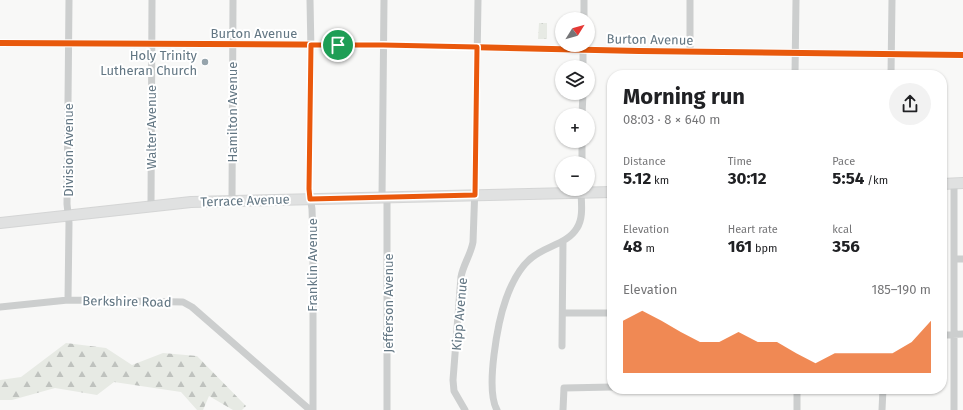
<!DOCTYPE html>
<html lang="en">
<head>
<meta charset="utf-8">
<style>
  body { margin:0; font-family:"Fira Sans",sans-serif; background:#f2f2f2; color:#202124; height:100vh; display:flex; flex-direction:column; font-size:15px; white-space:nowrap }
  * { box-sizing:border-box; margin:0 }
  p { font-size:13px; color:#757577 }
  .icon { flex:none; width:22px; height:22px; fill:none; stroke:currentColor; stroke-width:2; stroke-linecap:round; stroke-linejoin:round }
  .map { position:relative; flex:1; overflow:hidden }
  .panel { position:absolute; left:607px; top:70px; width:340px; height:324px; display:flex; flex-direction:column; background:#fff; border-radius:16px; box-shadow:0 1px 3px #0004 }
  .panel>* { flex:none }
  .needle { width:26px; rotate:53deg }
  .buttons { position:absolute; left:555px; top:12px; display:grid; gap:8px }
  .buttons a { display:grid; place-items:center; width:40px; height:40px; border-radius:50%; background:#fff; box-shadow:0 1px 3px #0004; font-size:20px }
  .pin { position:absolute; display:grid; place-items:center; width:34px; height:34px; color:#fff; margin:-17px; border:2px solid #fff; border-radius:50%; box-shadow:0 1px 4px #0007 }
  .round { display:grid; place-items:center; flex:none; width:42px; height:42px; border-radius:21px; background:#f2f2f2 }
  .head { display:flex; align-items:center; justify-content:space-between; height:68px; padding:0 16px }
  h1 { font-size:22px; font-weight:700; line-height:30px }
  .figures { display:grid; grid-template-columns:repeat(3,1fr); gap:6px; height:68px; padding:4px 16px }
  .figures div { display:grid; align-content:center }
  .figures b { font-size:17px; font-weight:700 }
  .figures small { font-size:11px; font-weight:400 }
  .figures p { font-size:11px }
  .chart { height:112px; padding:8px 16px }
  .chart p { display:flex; justify-content:space-between }
  .chart svg { width:100%; height:72px; margin-top:4px; fill:#ea580c; opacity:.7 }
  .map>svg:first-child { display:block }
</style>
</head>
<body>
<div class="map">
<svg width="963" height="410" viewBox="0 0 963 410">
  <defs>
    <pattern id="forest-firs" width="22" height="20" patternUnits="userSpaceOnUse"><rect width="22" height="20" fill="#e7eae4"/><path d="M5 1l3.5 6h-7zM16 11l3.5 6h-7z" fill="#bfc2be"/></pattern>
    <pattern id="park-crowns" width="20" height="18" patternUnits="userSpaceOnUse"><rect width="20" height="18" fill="#e7eae4"/><path d="M2 6a3 3 0 1 1 6 0M12 15a3 3 0 1 1 6 0" fill="none" stroke="#bfc2be"/></pattern>
  </defs>
  <rect width="100%" height="100%" fill="#f8f8f7"/>
  <path fill="url(#forest-firs)" d="M66 343 106 348 132 365 163 353 197 356 246 406 242 410H233L209 396 203 410H197L181 392 114 382 97 395 55 388 12 400H0V380L21 377Z"/>
  <path fill="url(#park-crowns)" d="M539 23H547V39H538Z"/>
  <g fill="none" stroke-linecap="round" stroke-linejoin="round">
    <defs>
      <path id="secondary" d="M942 184 963 183
        M0 223 191 202 612 192"/>
    </defs>
    <use href="#secondary" stroke="#d4d5d5" stroke-width="12"/>
    <path stroke="#cccece" stroke-width="7" d="M310 0 311 51 309 189 312 209 313 240V410
      M584 19V0
      M0 43 383 45 639 51 963 55
      M690 51V0
      M583 67V45
      M795 75 796 0
      M891 75 892 0
      M582 115 583 93
      M582 163V141
      M954 183V410
      M382 197 384 0
      M387 197V410
      M232 200 233 0
      M151 206 152 0
      M954 259H963
      M68 300 69 223 67 204 69 0
      M0 307 68 300 183 302 192 307 310 410
      M563 313H612
      M942 335 963 334
      M562 346 563 241
      M797 389V410
      M465 410 454 391 453 380 461 277C463 265 471 254 473 242L475 186 478 0
      M497 410C485 389 498 321 506 299 511 285 518 270 529 260 543 246 567 245 577 228 584 217 581 202 581 189
      M563 410 564 388 612 387
      M882 410 883 389"/>
    <use href="#secondary" stroke="#e0e1e1" stroke-width="10"/>
    <defs>
      <path id="cycleway" d="M0 43 383 45 639 51 963 55"/>
    </defs>
    <use href="#cycleway" stroke="#fff" stroke-width="8"/>
    <use href="#cycleway" stroke="#e8590c" stroke-width="6"/>
  </g>
  <g fill="none" stroke-linecap="round" stroke-linejoin="round">
    <defs>
      <path id="route" d="M311 45H383L477 47 475 195 310 199 309 189Z"/>
    </defs>
    <use href="#route" stroke="#fff" stroke-width="8"/>
    <use href="#route" stroke="#ea580c" stroke-width="5"/>
  </g>
  <circle fill="#96a4ac" stroke="#fff" stroke-width="1.5" cx="205" cy="62" r="4"/>
  <g text-anchor="middle" stroke-width="4" stroke-linejoin="round" paint-order="stroke">
    <g font-size="13" fill="#627683" stroke="#fff">
      <text x="254" y="38">Burton Avenue</text>
      <text transform="translate(650 39) rotate(1)" y="5">Burton Avenue</text>
      <text transform="translate(232 112) rotate(-90)" y="5">Hamilton Avenue</text>
      <text transform="translate(151 127) rotate(-90)" y="5">Walter Avenue</text>
      <text transform="translate(68 150) rotate(-90)" y="5">Division Avenue</text>
      <text transform="translate(245 200) rotate(-2)" y="5">Terrace Avenue</text>
      <text transform="translate(312 265) rotate(-90)" y="5">Franklin Avenue</text>
      <text transform="translate(127 301) rotate(1)" y="5">Berkshire Road</text>
      <text transform="translate(388 303) rotate(-90)" y="5">Jefferson Avenue</text>
      <text transform="translate(459 314) rotate(-85)" y="5">Kipp Avenue</text>
    </g>
    <g font-size="13" fill="#627683" stroke="#fff" text-anchor="end">
      <text x="197" y="60">Holy Trinity<tspan x="197" dy="15">Lutheran Church</tspan></text>
    </g>
  </g>
</svg>
<div class="buttons">
<a><svg class="needle" viewBox="-14 -14 28 28"><path d="M0-13l5 13h-10z" fill="#e53935"/><path d="M0 13l5-13h-10z" fill="#757577"/></svg></a>
<a><svg class="icon" aria-label="layers" viewBox="0 0 24 24"><path d="M12 4l9 5-9 5-9-5zM3 14l9 5 9-5"/></svg></a>
<a>+</a>
<a>−</a>
</div>
<div class="pin" style="left:338px;top:45px;background:#1e9e55"><svg class="icon" aria-label="arrive" viewBox="0 0 24 24"><path d="M6 21V4h12l-3 4 3 4H6"/></svg></div>
<section class="panel">
<div class="head"><div><h1>Morning run</h1><p>08:03 · 8 × 640 m</p></div><a class="round"><svg class="icon" aria-label="share" viewBox="0 0 24 24"><path d="M12 15V3M7 8l5-5 5 5M5 13v7h14v-7"/></svg></a></div>
<div class="figures">
<div><p>Distance</p><b>5.12<small> km</small></b></div>
<div><p>Time</p><b>30:12</b></div>
<div><p>Pace</p><b>5:54<small> /km</small></b></div>
</div>
<div class="figures">
<div><p>Elevation</p><b>48<small> m</small></b></div>
<div><p>Heart rate</p><b>161<small> bpm</small></b></div>
<div><p>kcal</p><b>356</b></div>
</div>
<div class="chart"><p><span>Elevation</span>185–190 m</p>
<svg viewBox="0 0 160 44" preserveAspectRatio="none"><path d="M0 44V12L10 6L20 12L30 19L40 25L50 25L60 19L70 25L80 25L90 32L100 38L110 32L120 32L130 32L140 32L150 25L160 12V44z"/></svg>
</div>
</section>
</div>
</body>
</html>
